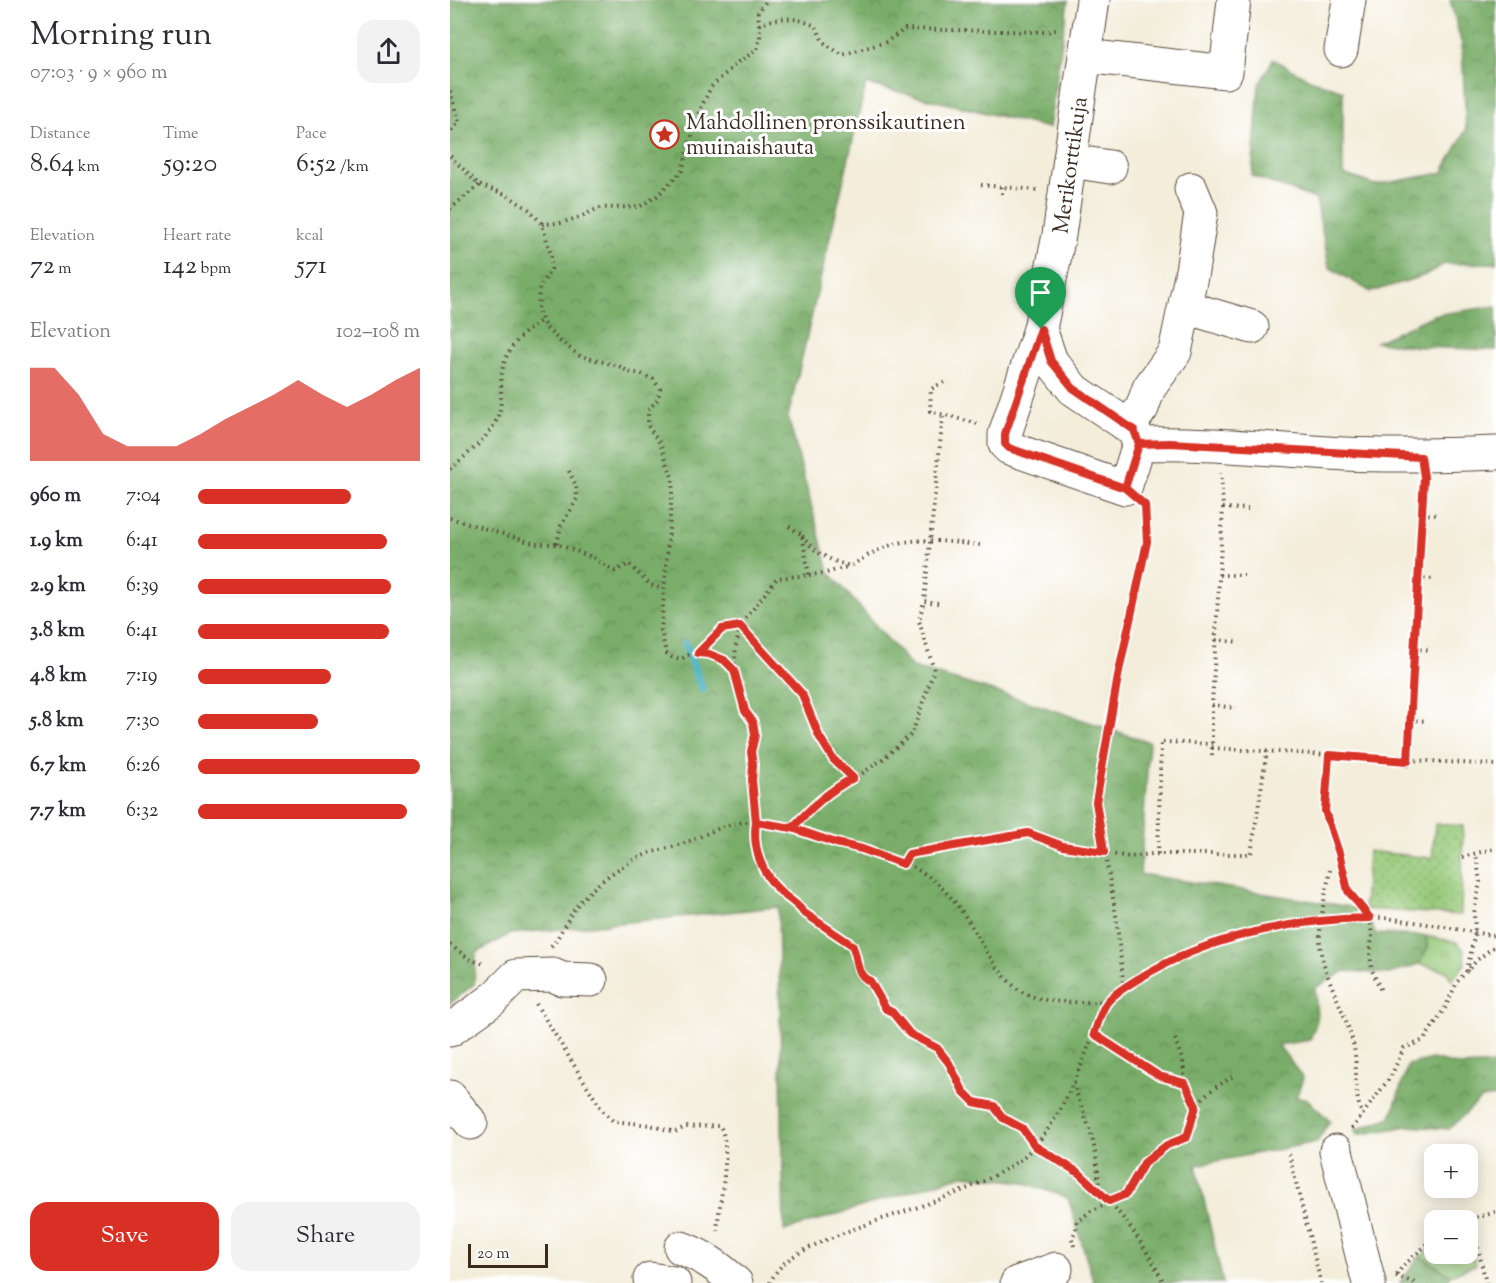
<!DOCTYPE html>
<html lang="en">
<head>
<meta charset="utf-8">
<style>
  body { margin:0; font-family:"Sorts Mill Goudy",serif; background:#f2f2f3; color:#2b2b33; height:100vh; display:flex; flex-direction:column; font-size:22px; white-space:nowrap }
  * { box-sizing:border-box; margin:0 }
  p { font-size:20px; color:#7c7c81 }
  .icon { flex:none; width:33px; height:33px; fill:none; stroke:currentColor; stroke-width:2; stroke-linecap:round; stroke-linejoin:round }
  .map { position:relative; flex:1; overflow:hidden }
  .side { display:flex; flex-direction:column; background:#fff; width:450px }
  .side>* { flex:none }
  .fabs { position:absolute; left:974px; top:1144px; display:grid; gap:12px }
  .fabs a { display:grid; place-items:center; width:54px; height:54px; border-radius:12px; background:#fff; box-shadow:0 3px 15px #0003; font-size:30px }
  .scale { position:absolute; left:18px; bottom:15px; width:80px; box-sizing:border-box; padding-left:6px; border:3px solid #3b2a1e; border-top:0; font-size:16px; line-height:21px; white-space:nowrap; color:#3b2a1e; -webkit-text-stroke:4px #fff; paint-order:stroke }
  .pin { position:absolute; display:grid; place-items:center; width:51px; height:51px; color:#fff; margin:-62px -26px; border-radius:50% 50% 50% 0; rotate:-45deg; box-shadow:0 0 6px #0007 }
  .pin .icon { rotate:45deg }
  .round { display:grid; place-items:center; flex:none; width:63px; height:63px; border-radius:18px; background:#f2f2f3 }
  .headline { display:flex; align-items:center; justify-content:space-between; height:102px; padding:0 30px }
  h1 { font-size:33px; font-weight:600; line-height:45px }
  .figures { display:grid; grid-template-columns:repeat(3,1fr); gap:9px; height:102px; padding:6px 30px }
  .figures div { display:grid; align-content:center }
  .figures b { font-size:26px; font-weight:600 }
  .figures small { font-size:16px; font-weight:400 }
  .figures p { font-size:16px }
  .chart { height:168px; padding:12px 30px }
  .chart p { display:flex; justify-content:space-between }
  .chart svg { width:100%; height:108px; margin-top:6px; fill:#d93025; opacity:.7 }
  .action { display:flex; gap:12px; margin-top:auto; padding:12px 30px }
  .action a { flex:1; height:69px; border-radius:18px; background:#d93025; color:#fff; font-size:24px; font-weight:600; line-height:69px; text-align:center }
  .action a+a { background:#f2f2f3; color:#2b2b33 }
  ul { padding:0 30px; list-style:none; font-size:20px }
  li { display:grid; grid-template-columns:96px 72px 1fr; align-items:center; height:45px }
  li i { height:15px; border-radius:8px; background:#d93025 }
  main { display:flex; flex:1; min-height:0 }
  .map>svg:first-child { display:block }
</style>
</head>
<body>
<main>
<section class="side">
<div class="headline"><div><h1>Morning run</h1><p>07:03 · 9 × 960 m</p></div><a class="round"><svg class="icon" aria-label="share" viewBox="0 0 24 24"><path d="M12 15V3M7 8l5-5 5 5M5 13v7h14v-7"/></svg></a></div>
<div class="figures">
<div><p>Distance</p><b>8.64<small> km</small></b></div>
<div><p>Time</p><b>59:20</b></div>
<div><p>Pace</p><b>6:52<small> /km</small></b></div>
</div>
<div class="figures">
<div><p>Elevation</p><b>72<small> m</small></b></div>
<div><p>Heart rate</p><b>142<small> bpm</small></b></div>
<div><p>kcal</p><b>571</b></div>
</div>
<div class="chart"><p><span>Elevation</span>102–108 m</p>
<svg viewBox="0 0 160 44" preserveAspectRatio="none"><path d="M0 44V6L10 6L20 17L30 33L40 38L50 38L60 38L70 33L80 27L90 22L100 17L110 11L120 17L130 22L140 17L150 11L160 6V44z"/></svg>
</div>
<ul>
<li><b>960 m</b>7:04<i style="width:69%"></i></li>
<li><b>1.9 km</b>6:41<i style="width:85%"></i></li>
<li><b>2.9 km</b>6:39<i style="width:87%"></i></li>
<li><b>3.8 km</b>6:41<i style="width:86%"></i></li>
<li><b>4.8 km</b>7:19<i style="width:60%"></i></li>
<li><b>5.8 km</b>7:30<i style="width:54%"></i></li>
<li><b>6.7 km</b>6:26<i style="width:100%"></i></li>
<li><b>7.7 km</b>6:32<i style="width:94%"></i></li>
</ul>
<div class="action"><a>Save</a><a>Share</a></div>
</section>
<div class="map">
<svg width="1046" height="1283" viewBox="0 0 1046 1283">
  <defs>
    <pattern id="grass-tufts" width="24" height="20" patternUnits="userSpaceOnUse" patternTransform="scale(1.5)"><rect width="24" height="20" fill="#97c979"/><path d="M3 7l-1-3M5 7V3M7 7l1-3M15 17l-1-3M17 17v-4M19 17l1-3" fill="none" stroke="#7ca363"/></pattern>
    <pattern id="forest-crowns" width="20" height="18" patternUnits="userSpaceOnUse" patternTransform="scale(1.5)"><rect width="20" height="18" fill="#79ad69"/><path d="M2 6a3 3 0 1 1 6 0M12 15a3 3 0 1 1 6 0" fill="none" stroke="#648d56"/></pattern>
    <pattern id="park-dots" width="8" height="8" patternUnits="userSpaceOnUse" patternTransform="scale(1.5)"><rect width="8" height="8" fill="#97c979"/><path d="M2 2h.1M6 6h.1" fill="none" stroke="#7ca363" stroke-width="1.8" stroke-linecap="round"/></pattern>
  </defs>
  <rect width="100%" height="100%" fill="#fff"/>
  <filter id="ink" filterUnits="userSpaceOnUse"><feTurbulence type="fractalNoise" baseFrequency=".0167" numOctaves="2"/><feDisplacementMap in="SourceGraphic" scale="12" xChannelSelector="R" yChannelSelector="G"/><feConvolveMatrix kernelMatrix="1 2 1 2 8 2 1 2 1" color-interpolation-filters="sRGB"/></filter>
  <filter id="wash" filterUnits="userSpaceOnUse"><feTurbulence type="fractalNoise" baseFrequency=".008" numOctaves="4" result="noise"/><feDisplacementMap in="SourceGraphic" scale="24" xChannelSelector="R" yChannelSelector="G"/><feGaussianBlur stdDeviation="1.35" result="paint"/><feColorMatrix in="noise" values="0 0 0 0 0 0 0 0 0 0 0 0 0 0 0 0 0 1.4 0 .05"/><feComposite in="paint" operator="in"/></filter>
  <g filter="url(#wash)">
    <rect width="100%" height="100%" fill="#f3edda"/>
    <path fill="url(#grass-tufts)" stroke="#697a4c" stroke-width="1.5" d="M975 936 1006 942 1014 950 1015 964 1002 980 996 971 969 964 978 947Z
      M1017 1233 1025 1265 1000 1275 971 1256 984 1246V1254H1017Z"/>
    <path fill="url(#forest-crowns)" stroke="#5a6c44" stroke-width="1.5" d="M0 0 618 1 599 128 416 84 338 417 379 572 462 667 573 700 699 742 690 874 914 909 926 934 975 936 978 947 969 964 939 974 895 971 865 988 867 1020 860 1040 828 1045 853 1078 846 1098H856L880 1121 867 1142 746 1165 773 1283H644L618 1198 573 1182 513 1175 334 1231 328 907 60 934 26 953 24 984 0 1004Z
      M1000 0H1046V263L994 264 973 276 921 292 879 267 866 199 802 176 809 85 823 59 857 78 893 91V174L925 185 992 173 1016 130 1012 45Z
      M1046 306V350L973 347 926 342 984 315Z
      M982 1059 1011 1066 1046 1064V1097L1031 1099 999 1129 958 1126 907 1135 905 1130 941 1117 958 1065Z
      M970 1256 1000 1275 996 1283H950Z"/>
    <path fill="url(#park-dots)" stroke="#697a4c" stroke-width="1.5" d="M985 824 1013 826 1011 915 914 909 918 851 982 858Z"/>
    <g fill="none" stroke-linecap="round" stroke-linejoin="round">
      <path stroke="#44b1c2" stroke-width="8" d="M235 644 252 689"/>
    </g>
  </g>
  <g filter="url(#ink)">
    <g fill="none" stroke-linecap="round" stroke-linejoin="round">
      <defs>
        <path id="minor" d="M891 50 899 0
          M635 56 776 72 784 0
          M620 161 660 167
          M735 307 802 327
          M590 329 601 361 623 389 684 430 689 444 675 488 559 448 555 444V434L590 329 609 235 643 0
          M678 427 692 408 699 388 725 352 742 271 751 213 741 189
          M689 444C758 442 826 450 895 454 946 456 995 455 1046 453
          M0 1030 42 1000 66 976 103 975 112 979 141 980
          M0 1097 21 1123
          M886 1151 919 1283
          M231 1248C255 1257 267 1266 286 1283
          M200 1279 224 1283
          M567 1283 606 1269"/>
      </defs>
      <use href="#minor" stroke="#57473a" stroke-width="35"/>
      <path stroke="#57473a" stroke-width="4" stroke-dasharray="1.5 4.5" stroke-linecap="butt" d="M309 25C333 15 343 17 366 26L373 42 392 55 436 42 455 29 596 32 610 29
        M0 91 9 122 0 133
        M0 156 29 185 55 194 80 210 92 224 101 254V269L89 288 88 311 95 327 111 342 130 356 169 366 179 372 191 374 203 379 210 389 208 399 198 410V426L211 445 223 480 211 630 216 653 222 657 231 659 239 655 259 654 274 660 284 671 295 711 303 722 305 735 301 752 306 810 304 833 307 853 318 879 333 894 348 904 353 912 402 945C409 958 405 974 420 981L436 1009 442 1012 460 1034 487 1048 499 1063 513 1091 524 1102 545 1106C556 1124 558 1118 572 1129 578 1133 581 1142 586 1147 598 1158 616 1164 629 1174 665 1201 694 1243 714 1283
        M531 185 587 190
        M552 194V187
        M0 209 29 185
        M92 224 110 223 130 217 149 208 189 207 207 196 232 171 248 114 261 87 288 62 307 50 310 37 308 12 317 0
        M494 382 481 389 480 411 528 424
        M0 469C16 455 38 439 47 419 52 408 51 394 51 382 52 352 69 335 92 320
        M773 508 798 509
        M972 514 990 515
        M0 518 86 544H107L139 556 165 571 179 564 200 585 213 589
        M352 536C365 553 379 561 401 566 413 558 427 549 442 545 468 536 503 543 530 545
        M107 544 111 526 127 499 126 486 119 471
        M359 575 376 573 400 566
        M769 575H794
        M968 578 986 579
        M488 603 474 601 493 415
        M766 640 790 642
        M964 649 981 650
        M248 653 272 629 290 626 353 694 369 736 383 759 403 778
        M284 670 286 647 290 626 327 578 359 575 352 535 337 525
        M762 705 786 708
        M960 720 977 721
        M762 748 1046 765
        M762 755V705L773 508 771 473
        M879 755 875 811 889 853 898 891 920 918 922 936 920 955 922 970 931 991
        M958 767 973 484
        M342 828 360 808 382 789 410 775 434 758 462 734 484 670 469 621 474 601
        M708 854 711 742 762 744
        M1012 857 1046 848
        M453 864 459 854 578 833 613 846 680 857 702 854H801L817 751
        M880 870C876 894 869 919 870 943 872 976 898 1014 904 1048 908 1069 903 1097 913 1115
        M0 945 21 960 35 964
        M101 946 105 942C112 931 118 918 126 907 139 889 169 866 190 857 205 850 222 848 237 842 258 834 279 821 302 822 331 822 358 835 385 843 415 851 449 857 475 874 496 888 513 911 525 932 535 950 552 978 569 990 591 1005 632 1003 658 1001
        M1017 971 1025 932 1024 913 1030 882 1026 854
        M674 988 666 915 646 803 669 671 697 542 695 507
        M86 1004 152 1110 163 1121 200 1125 225 1132 235 1127 270 1126C283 1150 268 1205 267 1233
        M644 1034 709 1076 735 1083
        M725 1039 733 1062 735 1083 746 1106
        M624 1083C628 1100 634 1112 639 1128 646 1149 648 1169 649 1190
        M902 1129 941 1076 954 1048 974 1040 995 1008 1007 982 1027 960 1046 945
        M839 1154 871 1283
        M1021 1218 1036 1283
        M1015 1221 1046 1212
        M624 1246 622 1238 626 1230 627 1222 641 1211 676 1194 694 1163 717 1145 737 1137C746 1101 750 1096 782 1077
        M947 1275 952 1267 984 1238
        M946 1276 965 1283
        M320 1283C326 1269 337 1259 351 1252 419 1216 499 1206 564 1164 602 1139 624 1083 640 1043 645 1031 651 1011 658 1001 671 984 708 968 727 959 791 932 864 912 934 918 972 922 1009 930 1046 936"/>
      <use href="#minor" stroke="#fff" stroke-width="33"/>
    </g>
  </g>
  <g fill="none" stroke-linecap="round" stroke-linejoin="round" filter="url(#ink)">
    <defs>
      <path id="route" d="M591 329 601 361 623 388 684 430 689 444 675 488 695 505 697 542 669 671 646 802 654 852 613 846 578 833 459 854 453 864 412 849 386 843 342 828 306 822 302 780 303 765 301 752 305 735 303 722 295 711 284 670 274 660 259 654 248 653 272 629 290 626 352 694 369 736 383 759 403 778C377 792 362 807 342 828L306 822C302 848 312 875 331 892 339 900 347 903 353 912L402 945C409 958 404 974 420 981L436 1009 442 1012 460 1034 487 1048 499 1063 513 1091 524 1102 544 1106 553 1118 572 1128 585 1146 629 1173 659 1201 676 1194 694 1163 717 1145 737 1137 746 1106 735 1083 709 1076 644 1034C648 1024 651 1009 658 1001 666 992 678 985 688 979 755 937 842 919 920 918L898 891 889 853 875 811 879 755 958 761 974 477 971 457 720 443 689 444 675 488 559 448 555 444V434L591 329"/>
    </defs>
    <use href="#route" stroke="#fff" stroke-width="12"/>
    <use href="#route" stroke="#d93025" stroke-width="8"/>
  </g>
  <defs>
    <symbol id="sight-ring" viewBox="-11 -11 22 22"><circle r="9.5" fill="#fff" stroke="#c8321e" stroke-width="1.5"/><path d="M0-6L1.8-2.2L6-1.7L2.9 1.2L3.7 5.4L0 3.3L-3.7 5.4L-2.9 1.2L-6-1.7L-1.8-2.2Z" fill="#c8321e"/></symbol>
  </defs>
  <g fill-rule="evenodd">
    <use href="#sight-ring" x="198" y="118" width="33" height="33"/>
  </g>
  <g text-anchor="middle" stroke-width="6" stroke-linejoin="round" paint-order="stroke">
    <g font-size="22" fill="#3b2a1e" stroke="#fff" text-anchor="start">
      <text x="236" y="129">Mahdollinen pronssikautinen<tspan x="236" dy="25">muinaishauta</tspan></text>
    </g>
    <g font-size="22" fill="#3b2a1e" stroke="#fff">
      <text transform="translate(619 165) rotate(-82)" y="8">Merikorttikuja</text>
    </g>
  </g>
</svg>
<div class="fabs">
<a>+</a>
<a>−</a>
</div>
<div class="scale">20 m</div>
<div class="pin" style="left:591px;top:329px;background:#1e9e55"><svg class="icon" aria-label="arrive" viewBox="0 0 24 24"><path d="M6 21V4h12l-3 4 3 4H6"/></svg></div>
</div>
</main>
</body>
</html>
